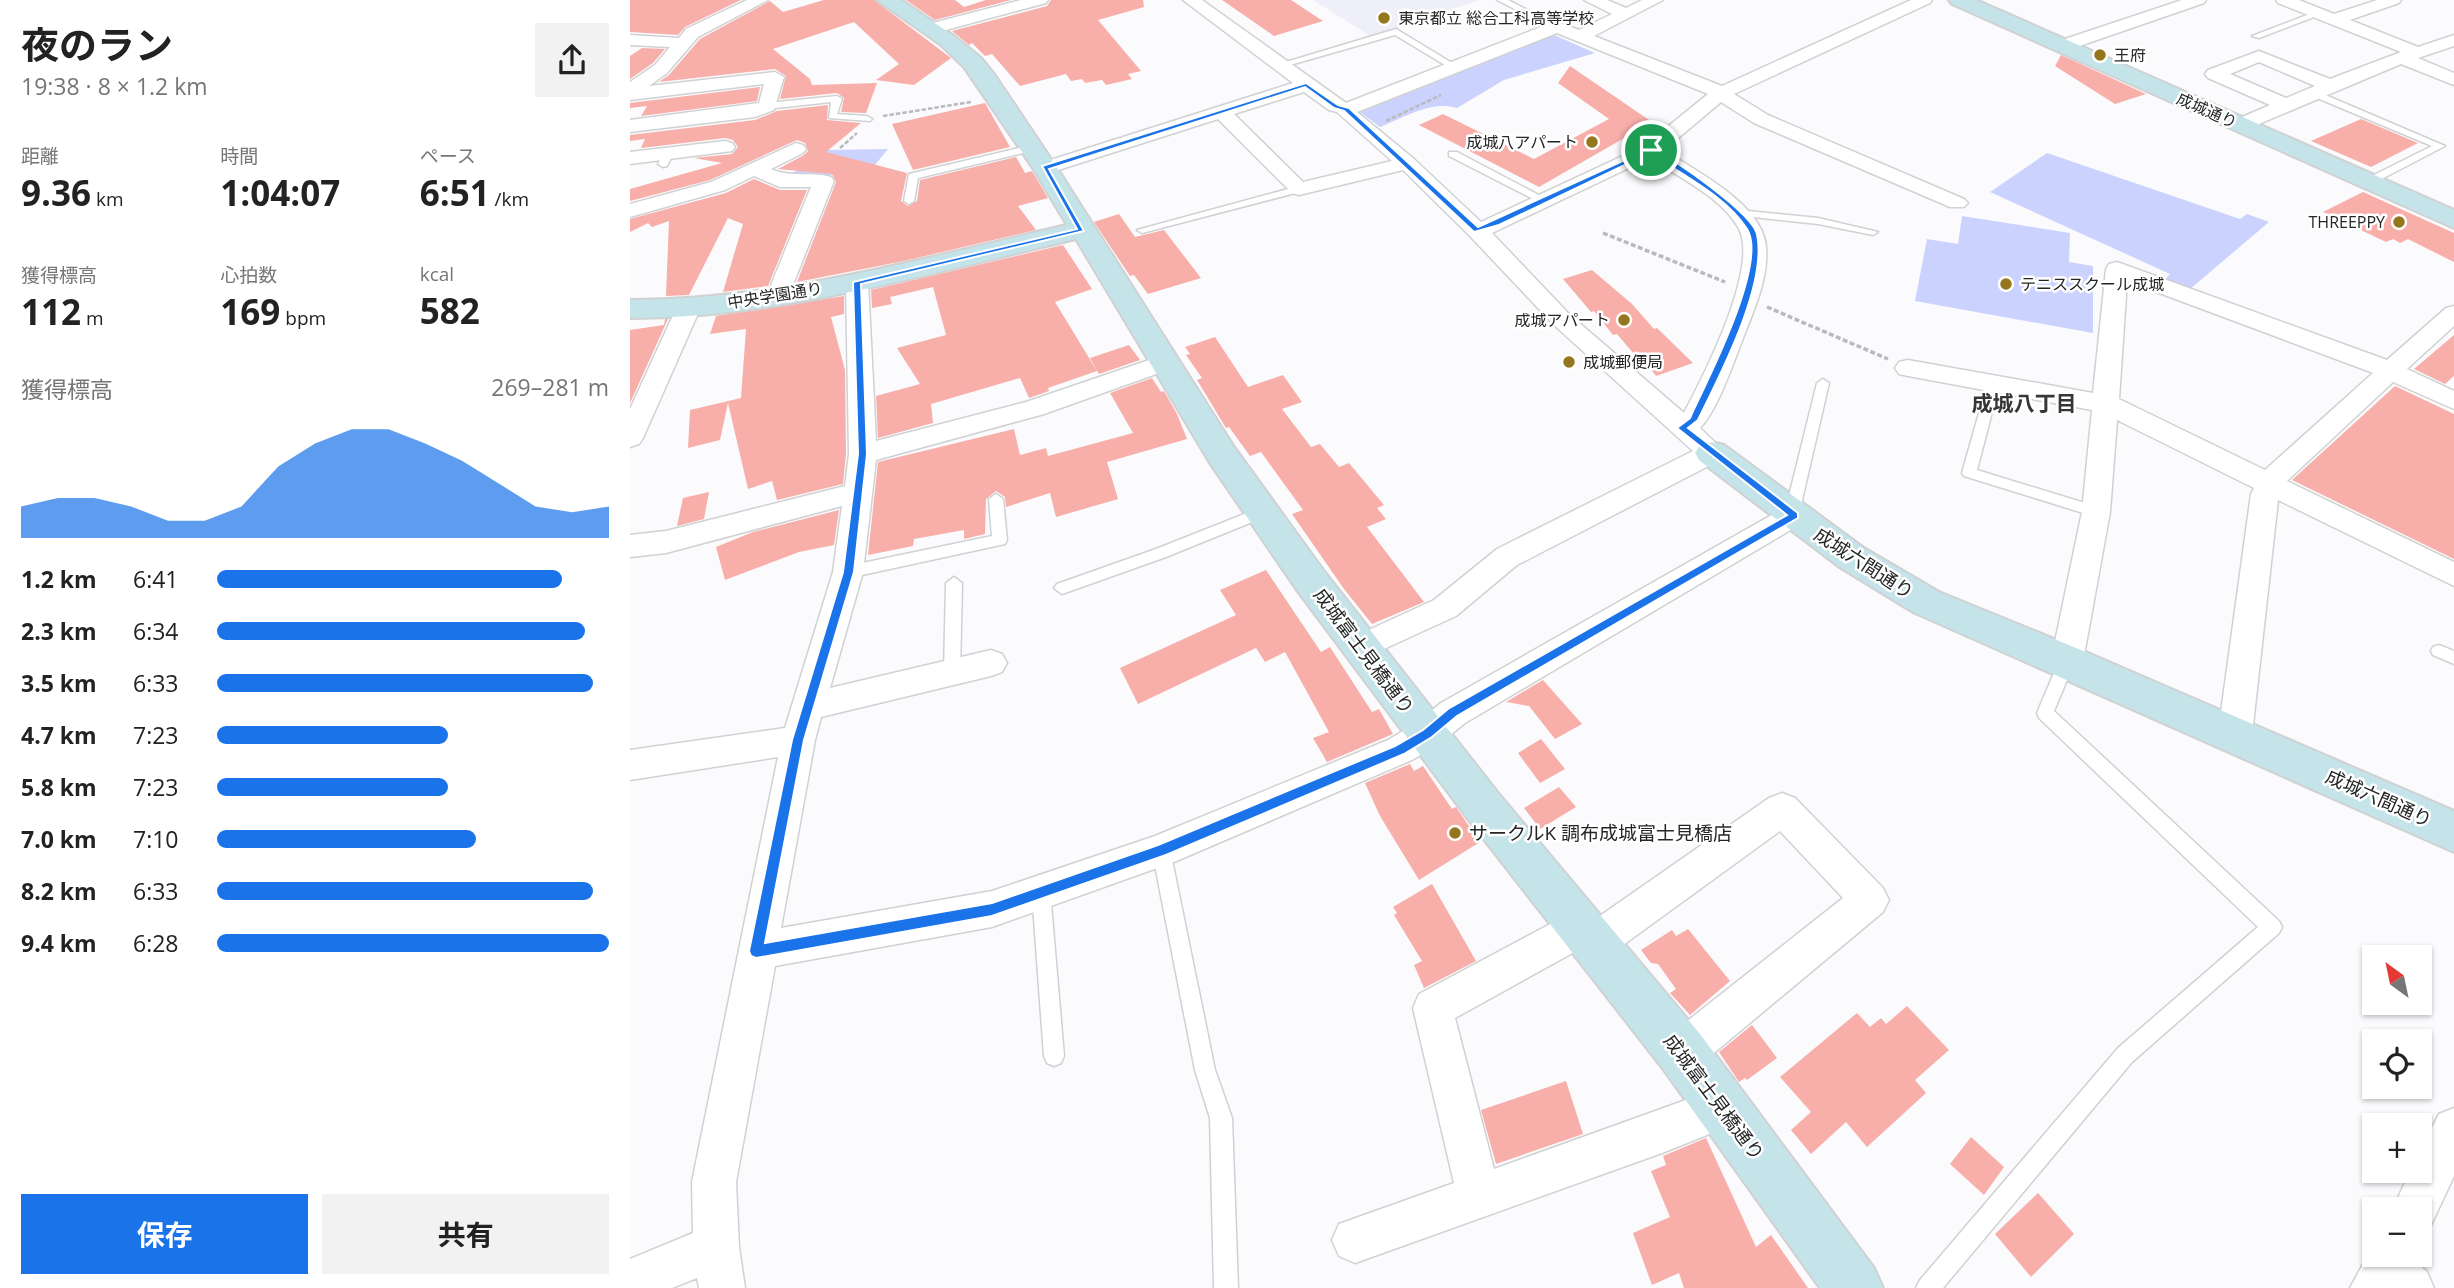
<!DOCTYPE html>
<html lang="ja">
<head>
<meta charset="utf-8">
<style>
  body { margin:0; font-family:"Open Sans","Noto Sans JP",sans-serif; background:#f2f2f2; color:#222; height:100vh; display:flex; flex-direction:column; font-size:26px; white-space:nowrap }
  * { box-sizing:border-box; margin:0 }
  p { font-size:23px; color:#767676 }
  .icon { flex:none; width:38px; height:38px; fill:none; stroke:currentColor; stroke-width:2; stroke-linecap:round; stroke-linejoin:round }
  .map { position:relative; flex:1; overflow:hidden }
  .sheet { display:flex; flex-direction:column; background:#fff; width:630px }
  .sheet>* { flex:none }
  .needle { width:46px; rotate:327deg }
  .controls { position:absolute; left:1732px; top:945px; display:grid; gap:14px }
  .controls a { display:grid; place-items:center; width:70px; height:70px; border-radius:0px; background:#fff; box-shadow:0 2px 5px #0004; font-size:35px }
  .pin { position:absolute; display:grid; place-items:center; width:60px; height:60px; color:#fff; margin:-30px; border:4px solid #fff; border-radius:50%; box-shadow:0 2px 7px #0007 }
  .round { display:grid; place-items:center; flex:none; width:74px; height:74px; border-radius:0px; background:#f2f2f2 }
  .head { display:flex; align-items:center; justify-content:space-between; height:119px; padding:0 21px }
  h1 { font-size:38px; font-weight:700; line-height:52px }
  .metrics { display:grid; grid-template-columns:repeat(3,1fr); gap:10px; height:119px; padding:7px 21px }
  .metrics div { display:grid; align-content:center }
  .metrics b { font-size:35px; font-weight:700 }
  .metrics small { font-size:19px; font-weight:400 }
  .metrics p { font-size:19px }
  .chart { height:196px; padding:14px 21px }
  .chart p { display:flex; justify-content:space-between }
  .chart svg { width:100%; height:126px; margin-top:7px; fill:#1a73e8; opacity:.7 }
  .button { display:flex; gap:14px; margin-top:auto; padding:14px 21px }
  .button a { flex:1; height:80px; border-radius:0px; background:#1a73e8; color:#fff; font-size:28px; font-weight:700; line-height:80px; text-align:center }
  .button a+a { background:#f2f2f2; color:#222 }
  ul { padding:0 21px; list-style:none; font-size:23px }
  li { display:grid; grid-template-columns:112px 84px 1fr; align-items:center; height:52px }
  li i { height:18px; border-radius:9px; background:#1a73e8 }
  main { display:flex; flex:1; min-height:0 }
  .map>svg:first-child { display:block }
</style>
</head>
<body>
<main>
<section class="sheet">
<div class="head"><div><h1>夜のラン</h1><p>19:38 · 8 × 1.2 km</p></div><a class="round"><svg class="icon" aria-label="share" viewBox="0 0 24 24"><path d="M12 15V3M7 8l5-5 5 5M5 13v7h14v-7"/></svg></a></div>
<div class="metrics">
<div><p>距離</p><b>9.36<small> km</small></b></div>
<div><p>時間</p><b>1:04:07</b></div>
<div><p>ペース</p><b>6:51<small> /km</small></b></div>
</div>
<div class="metrics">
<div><p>獲得標高</p><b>112<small> m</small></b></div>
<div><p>心拍数</p><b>169<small> bpm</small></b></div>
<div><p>kcal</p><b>582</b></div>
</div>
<div class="chart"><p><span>獲得標高</span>269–281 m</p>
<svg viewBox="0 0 160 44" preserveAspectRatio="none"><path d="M0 44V33L10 30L20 30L30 33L40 38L50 38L60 33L70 19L80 11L90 6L100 6L110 11L120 17L130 25L140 33L150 35L160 33V44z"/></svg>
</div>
<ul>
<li><b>1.2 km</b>6:41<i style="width:88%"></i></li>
<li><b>2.3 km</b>6:34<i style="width:94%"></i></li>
<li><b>3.5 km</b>6:33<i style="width:96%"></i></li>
<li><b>4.7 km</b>7:23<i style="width:59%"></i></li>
<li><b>5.8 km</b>7:23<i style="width:59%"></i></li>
<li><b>7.0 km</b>7:10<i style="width:66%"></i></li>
<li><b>8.2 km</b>6:33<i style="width:96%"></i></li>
<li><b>9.4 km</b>6:28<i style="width:100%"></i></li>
</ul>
<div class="button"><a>保存</a><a>共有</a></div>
</section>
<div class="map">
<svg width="1824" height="1288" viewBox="0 0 1824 1288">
  <rect width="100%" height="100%" fill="#fbfbfd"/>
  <path fill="#eeeff9" d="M683 0H849L742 37Z"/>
  <path fill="#cbd2fe" d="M924 35 965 53 874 80 827 108C801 100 775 117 750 127L730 112Z
    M258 149 236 176 161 174 196 150Z
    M1417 153 1610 219 1617 214 1639 222 1559 290 1535 280 1540 274 1360 192Z
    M1332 216 1440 233 1439 262 1463 266V333L1285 301 1297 239 1328 244Z"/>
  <path fill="#f8aea9" d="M0 0H111L55 27 48 35 0 32Z
    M194 0H244L321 58 284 85 246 80 269 64 224 22 143 49 180 79 182 85 247 83 236 113 211 112 214 98 207 93 150 99 156 76 145 69 29 82 39 75 70 39 140 1 153 12Z
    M276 0H325L334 7 356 0H381L305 20Z
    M421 0H513L514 7 468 20 511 71 498 74 502 79 476 85 472 80 455 83 452 79 441 81 436 74 390 86 362 54 355 56 342 43 339 45 322 31 417 6Z
    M592 0H661L693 21 644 36Z
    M12 48 35 49 23 63 0 79V56Z
    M1431 55 1516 94 1485 104 1425 66Z
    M940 66 1022 122 909 187 789 125 813 114 904 159 979 119 928 83Z
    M130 87 127 101 11 116 17 106 0 108V103Z
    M355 103 380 147 283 170 262 124Z
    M198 105 197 120 231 123 196 152 277 173 271 201 278 206 287 201 290 180 386 157 395 173 402 171 418 198 388 206 406 230 274 261 167 282 206 182 202 174 148 169 174 155 178 151 175 143 167 140 80 180 0 201V189L92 163 64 158 102 154 108 147 103 140 95 138 11 148 15 139 0 141V135L125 120 147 111Z
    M1731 119 1788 143 1741 167 1681 141Z
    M124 179 150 190H177L138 286 93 292 113 224 98 218 59 295 36 296 39 221 22 227 18 223 0 232V219L96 193Z
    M1733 192 1824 233V262L1778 239 1770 243 1763 239 1756 242 1693 212Z
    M489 214 505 237 534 230 571 278 518 294 504 275 500 276 464 222Z
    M433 245 462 289 425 302 467 371 418 388 419 391 399 398 390 378 301 404 303 423 248 438 246 396 290 384 267 348 316 335 303 287 260 297 262 304 242 308 241 290Z
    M962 270 1002 304 1024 329 1027 328 1063 363 1026 376 1013 359 1009 360 987 334 983 335 964 311 961 312 933 279Z
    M214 296V314L201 317 215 370 216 454 213 484 147 500 142 481 118 489 98 403 90 440 58 448 60 410 111 398 116 329 80 334 86 316Z
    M35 319H38L0 403V330L34 325Z
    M1824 335V376L1815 384 1784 369Z
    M585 337 618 387 653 375 672 402 652 409 681 447 690 444 709 467 719 463 754 505 747 508 756 519 737 527 794 602 742 624 714 589 662 514 673 510 631 452 620 456 599 427 596 428 567 380 572 378 556 355 560 354 555 347Z
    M499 345 510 360 469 374 460 358Z
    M522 378 531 392 534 391 547 414 557 439 477 462 488 499 426 517 420 493 376 507 375 497 366 491 356 499 355 534 334 539V530L284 539 283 546 238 555 248 462 384 429 390 455 416 448 418 456 503 433 480 393Z
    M1765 386 1824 414V559L1662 480Z
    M79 492 74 519 47 526 53 498Z
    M209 510 204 545 169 552 95 580 86 547 123 532Z
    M636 570 691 652 700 647 742 712 749 709 763 734 697 762 683 738 699 732 655 652 635 662 626 648 508 704 490 668 606 615 590 590Z
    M913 680 952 724 925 739 899 706 876 702Z
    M911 739 935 769 910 783 888 753Z
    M780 764 784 771 793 766 822 809 826 807 850 842 789 880 750 816 735 783Z
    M929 787 946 807 910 829 894 808Z
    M802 884 846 961 794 988 784 965 792 961 764 915 767 913 763 907Z
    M1058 929 1100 981 1060 1015 1040 993 1046 989 1028 964 1021 963 1011 950 1042 930 1046 936Z
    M1277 1006 1319 1050 1285 1080 1296 1093 1237 1147 1216 1122 1181 1154 1161 1130 1181 1112 1150 1077 1227 1013 1240 1027 1251 1018 1256 1024Z
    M1122 1025 1147 1058 1117 1080 1115 1078 1109 1082 1089 1052Z
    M936 1081 953 1134 866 1164 851 1110Z
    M1341 1137 1374 1167 1354 1195 1320 1164Z
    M1076 1138 1126 1247 1141 1235 1178 1288H1054L1049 1273 1022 1285 1003 1233 1040 1217 1021 1171 1036 1165 1033 1156Z
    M1408 1193 1444 1234 1401 1277 1365 1234Z"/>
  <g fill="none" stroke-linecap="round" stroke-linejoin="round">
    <defs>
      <path id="lane" d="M867 0H878L931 27 924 29Z
        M1685 12 1692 14 1629 38 1622 36Z
        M766 29 827 66 820 68 765 35 653 67 646 65Z
        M1680 91H1686L1815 146 1742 184H1734V180L1802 146 1680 95Z
        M207 96 212 99 207 114 237 116 242 119 240 121 199 118 201 102 137 109 132 106 137 103Z
        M402 145 406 146V150L288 178 284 201 279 204 274 201 279 174Z
        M34 152 43 154 37 166 33 167 28 164Z
        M819 152H827L920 201 911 203 819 156Z
        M669 186 674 189 673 191 512 233 507 230Z
        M1108 210 1188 218 1248 232 1243 235 1188 224 1104 215V211Z
        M1193 379 1199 383 1172 500 1171 515 1164 520 1157 515 1158 500 1187 383Z
        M1363 381 1369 385 1347 470 1471 508 1473 512 1471 516 1466 517 1334 476 1332 473 1357 385Z
        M366 494 373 499 377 540 375 544 218 578 211 572 218 566 362 536 359 499Z
        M632 507 637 508 639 512 637 516 536 557 432 594 424 588 427 584 526 549Z
        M324 577 332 583 330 673 328 678H316L314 673 316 583Z
        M1809 645 1824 651V664L1803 655 1801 651 1803 647Z
        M1437 655 1443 656 1445 661 1424 711 1649 921 1652 927 1649 933 1502 1062 1313 1288H1286L1290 1280 1488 1048 1628 927 1409 718 1407 713 1429 661 1431 656Z
        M531 842 537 844 540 850 585 1070 602 1118 608 1288H584L580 1118 565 1070 522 850 525 844Z
        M411 883 418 886 420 892 434 1056 431 1063 424 1066 417 1063 414 1056 402 892 404 886Z"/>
      <path id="street" d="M117 0H138L68 37 37 73 19 86 145 72 154 77 144 110 125 117 0 132V120L129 103 134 84 0 100V82L25 65 40 47 0 45V35L49 38 56 29Z
        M391 0H418L416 3 301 34 292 29 295 25Z
        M553 0H572L716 103 921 23 927 22 949 30 982 14 954 0H977L996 8 1012 0H1033L964 36 1092 86 1281 0H1302L1300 3 1104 94 1138 115 1334 199 1338 203 1334 207H1320L1124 123 1091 102 1034 150C1065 171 1133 204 1136 247 1139 278 1123 312 1112 341 1102 366 1088 409 1070 428L1096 453 1092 459 887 565 826 616 730 660 719 657 714 648 719 639 804 600 867 549 1063 451 924 325 839 235 773 170 669 195 662 193 588 119 422 172H408L405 168 408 164 663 83ZM927 33 1078 94 1014 146 851 222 784 159 727 112ZM674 92 699 110 707 112 762 161 673 182 604 114ZM1020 158C1049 178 1090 196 1108 227 1131 265 1073 377 1054 413L940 315 862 233Z
        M1552 0H1576L1574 3 1438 50 1432 51 1423 46 1426 42Z
        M1646 0H1669L1704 14 1747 0H1771L1769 3 1720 20 1788 47 1824 35V46L1788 58 1824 73V85L1771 64 1617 129H1603L1600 125 1603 121 1640 105 1578 78 1575 74 1578 70 1629 51 1700 79 1771 52 1648 3ZM1629 62 1685 86 1656 98 1600 74Z
        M95 141 102 143 105 147 102 151 0 164V152Z
        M166 143 173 145 176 149 173 153 141 169C161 178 180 171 201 177L204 181 157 300H141L137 295 181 187H150L124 176 95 190 0 217V204L81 182Z
        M1487 262 1757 360 1816 308 1824 306V326L1777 369 1824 391V409L1763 382 1657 481 1824 562V586L1648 500 1622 734 1617 744 1605 748 1593 744 1588 734 1621 494 1624 488 1487 420 1480 512 1453 661 1448 670 1437 674 1426 670 1421 661 1452 512 1462 410 1278 376 1269 374 1265 368 1269 362 1278 360 1463 393 1476 269 1479 264ZM1497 281 1738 371 1743 373 1635 470 1489 399Z
        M227 275 235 277 238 282 246 441 396 402 525 358 534 355 543 358 546 363 543 368 414 414 246 460 233 572 200 688 361 650 372 654 377 663 372 672 361 676 191 717 185 740 151 928 362 891 525 836 758 740 785 724 811 703 1154 508 1164 505 1174 508 1178 515 1174 522 835 723 809 744 782 760 544 862 362 927 145 966 106 1182 109 1247 115 1288H69L67 1278 42 1288H0V1259L63 1233 62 1182 148 757 0 780V750L155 728 203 572 212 506 36 553 0 557V535L36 531 215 486 219 454 216 282 219 277Z
        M58 302 66 304 70 309 13 438 9 444 0 447V409L46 309 50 304Z
        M1152 793 1165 798 1253 888 1259 900 1253 912 1067 1067 1052 1073 1037 1067 1031 1052 1037 1037 1213 898 1150 831 978 956 964 962 950 956 948 950 825 1018 864 1169 1092 1087 1107 1093 1113 1108 1107 1123 1032 1153 725 1263 709 1256 702 1240 709 1224 824 1183 783 1008 789 994 939 914 952 909 965 914 967 918 1139 798Z
        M1824 1108V1176L1801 1225 1790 1229V1209H1763L1780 1171H1790V1151L1809 1114Z
        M1745 1242V1255H1786L1784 1260 1797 1272 1804 1288H1720Z"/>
      <path id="secondary" d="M247 0H271L324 36 350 57 364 74 427 168 604 447 693 570 868 793 1070 1034 1244 1268 1253 1288H1190L1034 1070 838 819 667 590 580 463 446 239C300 273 150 318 0 318V300C148 300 294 258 437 225L403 168 334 67 310 44Z
        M1319 0H1346L1824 210V228L1322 4Z
        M1082 442 1094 445 1234 548 1309 592 1451 650 1824 811V852L1283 612 1208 566 1070 461 1065 453 1070 445Z"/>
    </defs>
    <use href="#lane" stroke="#d0d1d3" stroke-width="3"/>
    <use href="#street" stroke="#d0d1d3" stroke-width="3"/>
    <use href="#secondary" stroke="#d0d1d3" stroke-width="4"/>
    <path stroke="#b9babb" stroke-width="2.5" stroke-dasharray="4.5 2" stroke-linecap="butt" d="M253 116 341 102
      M756 121 811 95
      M210 148 227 133"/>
    <path stroke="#b9babb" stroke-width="3.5" stroke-dasharray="5 2.5" stroke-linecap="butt" d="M973 233 1095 282
      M1137 307 1258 359"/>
    <use href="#lane" fill="#fff" fill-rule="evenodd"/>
    <use href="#street" fill="#fff" fill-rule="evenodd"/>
    <use href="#secondary" fill="#c5e4ea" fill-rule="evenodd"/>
  </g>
  <path fill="#1a73e8" stroke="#fff" stroke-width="2" fill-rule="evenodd" d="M676 83 708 105 719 108 848 227 1021 148C1042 157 1122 213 1127 234 1138 284 1090 375 1068 420L1058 428 1168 513V518L827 716 802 737 774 754 536 855 362 916 126 958 121 956 119 951 162 740 213 572 228 454 223 282 447 229 412 166ZM675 87 704 108 714 111 844 232 869 225 1020 153C1052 175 1096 196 1117 229 1138 262 1079 377 1063 411L1060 418 1047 428 1157 515 818 709 793 730 765 746 528 845 362 903 135 943 174 740 224 572 237 454 231 284 454 231 419 169Z"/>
  <g fill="#94761d" stroke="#fff" stroke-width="2.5">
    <circle cx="754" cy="18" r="7"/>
    <circle cx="1470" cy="55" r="7"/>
    <circle cx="962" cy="142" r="7"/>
    <circle cx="1769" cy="222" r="7"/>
    <circle cx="1376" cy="284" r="7"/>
    <circle cx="994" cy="320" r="7"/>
    <circle cx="939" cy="362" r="7"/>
    <circle cx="825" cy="833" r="7"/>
  </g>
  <g text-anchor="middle" stroke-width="5" stroke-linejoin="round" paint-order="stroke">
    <g font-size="16" fill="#252626" stroke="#fff" text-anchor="start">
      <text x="768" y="24">東京都立 総合工科高等学校</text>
      <text x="1484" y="61">王府</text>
      <text x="948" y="148" text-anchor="end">成城八アパート</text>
      <text x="1755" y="228" text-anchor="end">THREEPPY</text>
      <text x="1390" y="290">テニススクール成城</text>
      <text x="980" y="326" text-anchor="end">成城アパート</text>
      <text x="953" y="368">成城郵便局</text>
    </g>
    <g font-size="16" fill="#252626" stroke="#fff">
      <text transform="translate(1577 110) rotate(24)" y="6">成城通り</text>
      <text transform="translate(145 295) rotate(-9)" y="6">中央学園通り</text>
    </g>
    <g font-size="19" fill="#252626" stroke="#fff">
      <text transform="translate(1234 563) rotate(33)" y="7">成城六間通り</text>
      <text transform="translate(734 651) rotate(53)" y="7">成城富士見橋通り</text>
      <text transform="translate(1749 798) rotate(24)" y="7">成城六間通り</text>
      <text transform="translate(1084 1097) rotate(53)" y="7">成城富士見橋通り</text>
    </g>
    <g font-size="19" fill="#252626" stroke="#fff" text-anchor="start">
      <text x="839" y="840">サークルK 調布成城富士見橋店</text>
    </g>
    <g font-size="21" font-weight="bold" fill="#353638" stroke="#fff">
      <text x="1394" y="411">成城八丁目</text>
    </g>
  </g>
</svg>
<div class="controls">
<a><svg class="needle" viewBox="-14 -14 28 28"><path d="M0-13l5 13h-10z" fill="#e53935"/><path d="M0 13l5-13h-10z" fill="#767676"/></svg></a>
<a><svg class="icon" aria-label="locate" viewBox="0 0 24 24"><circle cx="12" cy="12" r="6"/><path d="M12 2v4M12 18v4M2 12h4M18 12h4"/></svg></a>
<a>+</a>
<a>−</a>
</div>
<div class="pin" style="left:1021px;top:150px;background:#1e9e55"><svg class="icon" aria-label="arrive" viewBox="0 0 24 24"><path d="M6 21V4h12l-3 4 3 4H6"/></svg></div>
</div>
</main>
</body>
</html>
